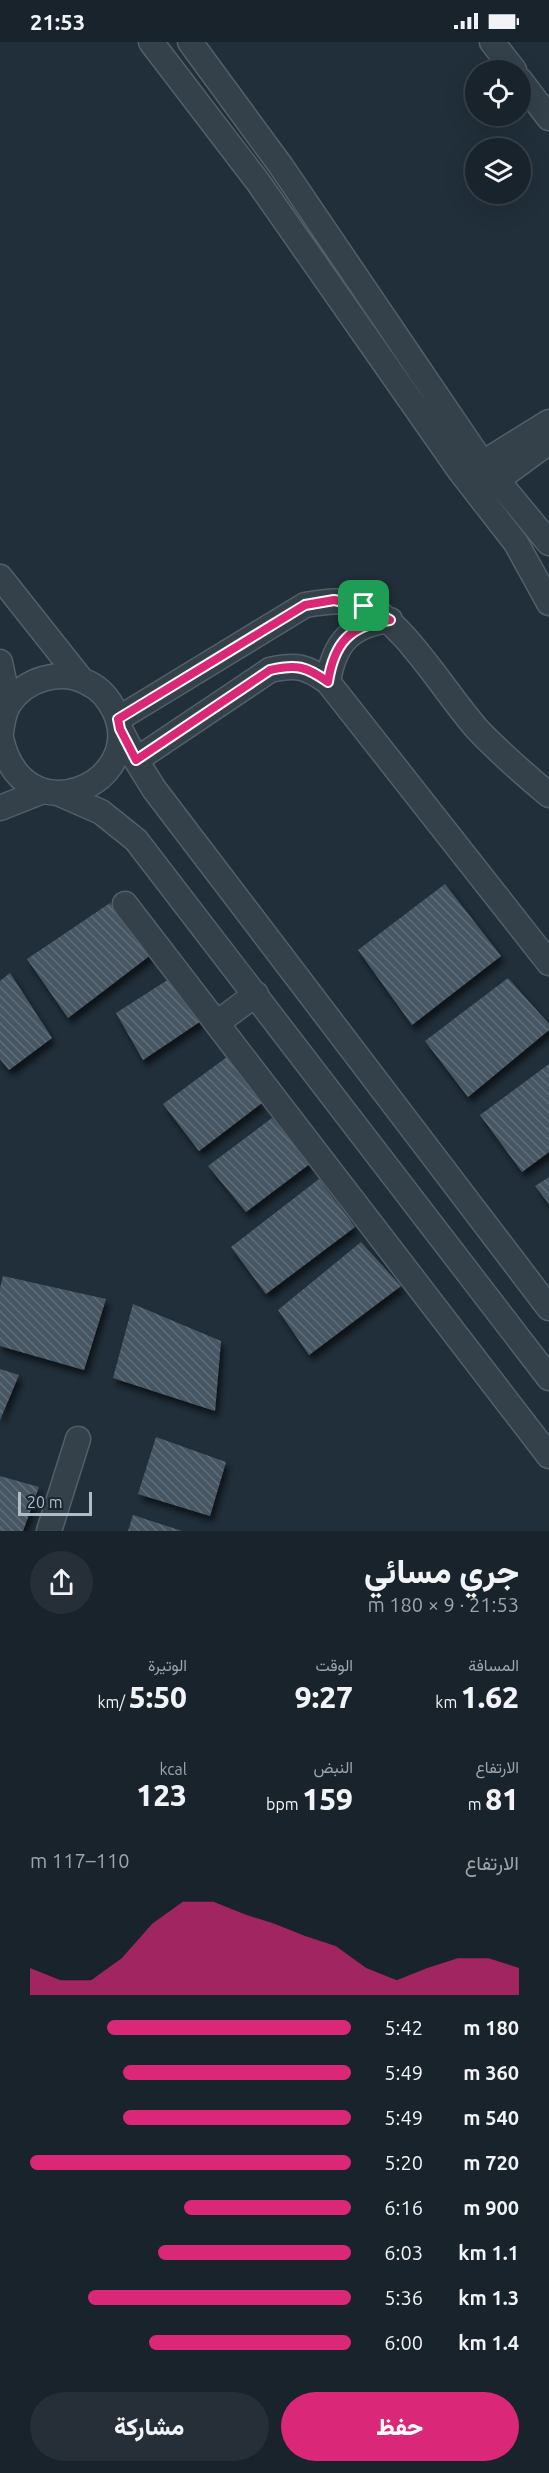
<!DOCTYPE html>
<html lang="ar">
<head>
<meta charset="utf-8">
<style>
  body { margin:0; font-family:Ubuntu,Vazirmatn,sans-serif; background:#262f38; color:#f1f3f6; direction:rtl; height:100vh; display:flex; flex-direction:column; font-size:22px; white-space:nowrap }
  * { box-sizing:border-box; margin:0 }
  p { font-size:20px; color:#9fa4a9 }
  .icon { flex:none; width:33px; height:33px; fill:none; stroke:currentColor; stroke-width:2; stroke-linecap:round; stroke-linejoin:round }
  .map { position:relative; height:1489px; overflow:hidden; direction:ltr }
  .sheet { display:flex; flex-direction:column; background:#19232c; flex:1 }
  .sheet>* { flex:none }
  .tools { position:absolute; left:465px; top:18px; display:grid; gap:12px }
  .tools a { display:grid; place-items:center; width:66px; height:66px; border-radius:50%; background:#19232c; box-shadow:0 6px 24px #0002,0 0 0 2px #374048; font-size:30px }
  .scale { position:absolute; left:18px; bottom:15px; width:74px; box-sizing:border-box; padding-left:6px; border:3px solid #afbcc6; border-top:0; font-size:16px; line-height:21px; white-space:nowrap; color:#afbcc6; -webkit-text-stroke:4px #1a262f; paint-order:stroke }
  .pin { position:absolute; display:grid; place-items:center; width:51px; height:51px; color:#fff; margin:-26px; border-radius:12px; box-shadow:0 3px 9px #0006 }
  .round { display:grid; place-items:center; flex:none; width:63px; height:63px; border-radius:32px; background:#262f38 }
  .summary { display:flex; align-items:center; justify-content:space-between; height:102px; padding:0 30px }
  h1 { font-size:33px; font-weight:800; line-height:45px }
  .stats { display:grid; grid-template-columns:repeat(3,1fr); gap:9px; height:102px; padding:6px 30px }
  .stats div { display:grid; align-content:center }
  .stats b { font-size:30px; font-weight:800 }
  .stats small { font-size:16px; font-weight:400 }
  .stats p { font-size:16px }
  .chart { height:168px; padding:12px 30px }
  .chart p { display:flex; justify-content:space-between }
  .chart svg { width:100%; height:108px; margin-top:6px; fill:#db2777; opacity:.7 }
  .primary-button { display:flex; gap:12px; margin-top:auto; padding:12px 30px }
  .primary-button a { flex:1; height:69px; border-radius:36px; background:#db2777; color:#fff; font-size:24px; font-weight:800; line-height:69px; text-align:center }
  .primary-button a+a { background:#262f38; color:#f1f3f6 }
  ul { padding:0 30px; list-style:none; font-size:20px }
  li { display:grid; grid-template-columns:96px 72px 1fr; align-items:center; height:45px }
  li i { height:15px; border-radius:8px; background:#db2777 }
  .status { display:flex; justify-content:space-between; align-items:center; height:42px; padding:0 30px; background:#19232c; direction:ltr }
  .status svg { height:16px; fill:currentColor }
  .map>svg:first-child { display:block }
</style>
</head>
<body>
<div class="status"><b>21:53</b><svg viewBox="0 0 49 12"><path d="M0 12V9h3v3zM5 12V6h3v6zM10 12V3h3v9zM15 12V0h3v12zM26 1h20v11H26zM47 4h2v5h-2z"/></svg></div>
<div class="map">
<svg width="549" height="1489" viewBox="0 0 549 1489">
  <defs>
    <pattern id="building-back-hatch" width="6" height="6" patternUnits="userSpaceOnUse" patternTransform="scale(1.5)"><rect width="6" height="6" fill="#475763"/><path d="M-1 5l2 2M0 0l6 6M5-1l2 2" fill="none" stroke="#5f6d78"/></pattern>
    <filter id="shadow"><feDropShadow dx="3.5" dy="6" stdDeviation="3" flood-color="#0009"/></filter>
  </defs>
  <rect width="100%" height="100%" fill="#212f3a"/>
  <path fill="url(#building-back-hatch)" filter="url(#shadow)" d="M445 842 501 914 412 983 358 908Z
    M110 861 152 912 68 976 27 917Z
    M10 931 52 996 9 1028 0 1017V939Z
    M508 936 549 982V988L468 1055 425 999Z
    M169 937 210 973 143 1018 116 971Z
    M227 1015 262 1061 199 1109 163 1062Z
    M549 1022V1110L522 1130 480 1073Z
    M272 1076 311 1121 246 1170 208 1124Z
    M549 1135V1162L535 1144Z
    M319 1137 355 1185 266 1252 231 1205Z
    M361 1200 401 1244 309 1313 278 1268Z
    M3 1234 106 1257 84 1328 0 1304V1246Z
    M133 1262 221 1299 215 1369 113 1336Z
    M0 1327 19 1333 0 1378Z
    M156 1395 226 1420 210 1474 138 1452Z
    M0 1434 39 1445 23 1489H0Z
    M133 1473 182 1489H128Z"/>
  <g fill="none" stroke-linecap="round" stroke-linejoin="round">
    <defs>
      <path id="street" d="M151 0 258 140 460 429 516 501 549 561
        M190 0 281 124 479 416 549 501
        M492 0 514 28
        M520 38 549 76
        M483 421 549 380
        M497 438 549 400
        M0 535 80 636
        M0 620 9 662
        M328 640C334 601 350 583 390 578
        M118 677 305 563C325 560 344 557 364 563 402 577 448 655 478 688 500 711 524 732 549 753
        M120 687 136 718 154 747 549 1266
        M0 697C2 686 2 673 9 662 25 637 61 626 88 641 101 647 109 657 115 670 147 742 23 796 1 696
        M136 718 270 628C296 622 306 624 328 640L549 921
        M60 752 101 770 136 798 549 1336
        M0 766 43 749
        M125 862 549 1414
        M217 981 256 952
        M49 1489 78 1397"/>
    </defs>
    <use href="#street" stroke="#525f68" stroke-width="27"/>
    <use href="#street" stroke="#34414a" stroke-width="24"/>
  </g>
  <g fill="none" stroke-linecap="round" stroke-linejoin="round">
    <defs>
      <path id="route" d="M334 558 364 564 390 578C350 583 334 601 328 640 306 624 296 622 270 628L136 718 120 687 118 677 305 563Z"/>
    </defs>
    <use href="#route" stroke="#fff" stroke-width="12"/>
    <use href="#route" stroke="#db2777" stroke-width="8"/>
  </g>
</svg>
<div class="tools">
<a><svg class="icon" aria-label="locate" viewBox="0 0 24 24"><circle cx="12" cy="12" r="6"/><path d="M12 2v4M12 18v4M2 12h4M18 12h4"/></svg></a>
<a><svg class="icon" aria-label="layers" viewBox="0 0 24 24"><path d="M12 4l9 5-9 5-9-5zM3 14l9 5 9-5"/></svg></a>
</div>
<div class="scale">20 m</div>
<div class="pin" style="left:364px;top:564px;background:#1e9e55"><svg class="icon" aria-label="arrive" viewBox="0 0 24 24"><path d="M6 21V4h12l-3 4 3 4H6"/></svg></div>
</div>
<section class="sheet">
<div class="summary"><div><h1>جري مسائي</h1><p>21:53 · 9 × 180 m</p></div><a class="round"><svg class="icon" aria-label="share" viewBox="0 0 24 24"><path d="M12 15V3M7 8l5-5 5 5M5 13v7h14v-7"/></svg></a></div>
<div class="stats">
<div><p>المسافة</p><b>1.62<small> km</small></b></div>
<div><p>الوقت</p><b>9:27</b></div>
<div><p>الوتيرة</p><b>5:50<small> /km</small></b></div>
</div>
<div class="stats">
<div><p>الارتفاع</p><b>81<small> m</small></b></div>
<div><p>النبض</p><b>159<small> bpm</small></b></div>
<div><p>kcal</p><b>123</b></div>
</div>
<div class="chart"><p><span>الارتفاع</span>110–117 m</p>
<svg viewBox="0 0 160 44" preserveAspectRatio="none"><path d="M0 44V33L10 38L20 38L30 29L40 15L50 6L60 6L70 11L80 15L90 20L100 24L110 33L120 38L130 33L140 29L150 29L160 33V44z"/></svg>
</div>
<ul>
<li><b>180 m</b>5:42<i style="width:76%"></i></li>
<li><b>360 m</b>5:49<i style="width:71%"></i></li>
<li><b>540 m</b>5:49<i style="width:71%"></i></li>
<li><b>720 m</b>5:20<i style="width:100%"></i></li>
<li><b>900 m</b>6:16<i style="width:52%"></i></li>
<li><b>1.1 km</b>6:03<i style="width:60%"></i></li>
<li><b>1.3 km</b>5:36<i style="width:82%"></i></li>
<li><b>1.4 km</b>6:00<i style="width:63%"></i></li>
</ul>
<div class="primary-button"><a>حفظ</a><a>مشاركة</a></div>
</section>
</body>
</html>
